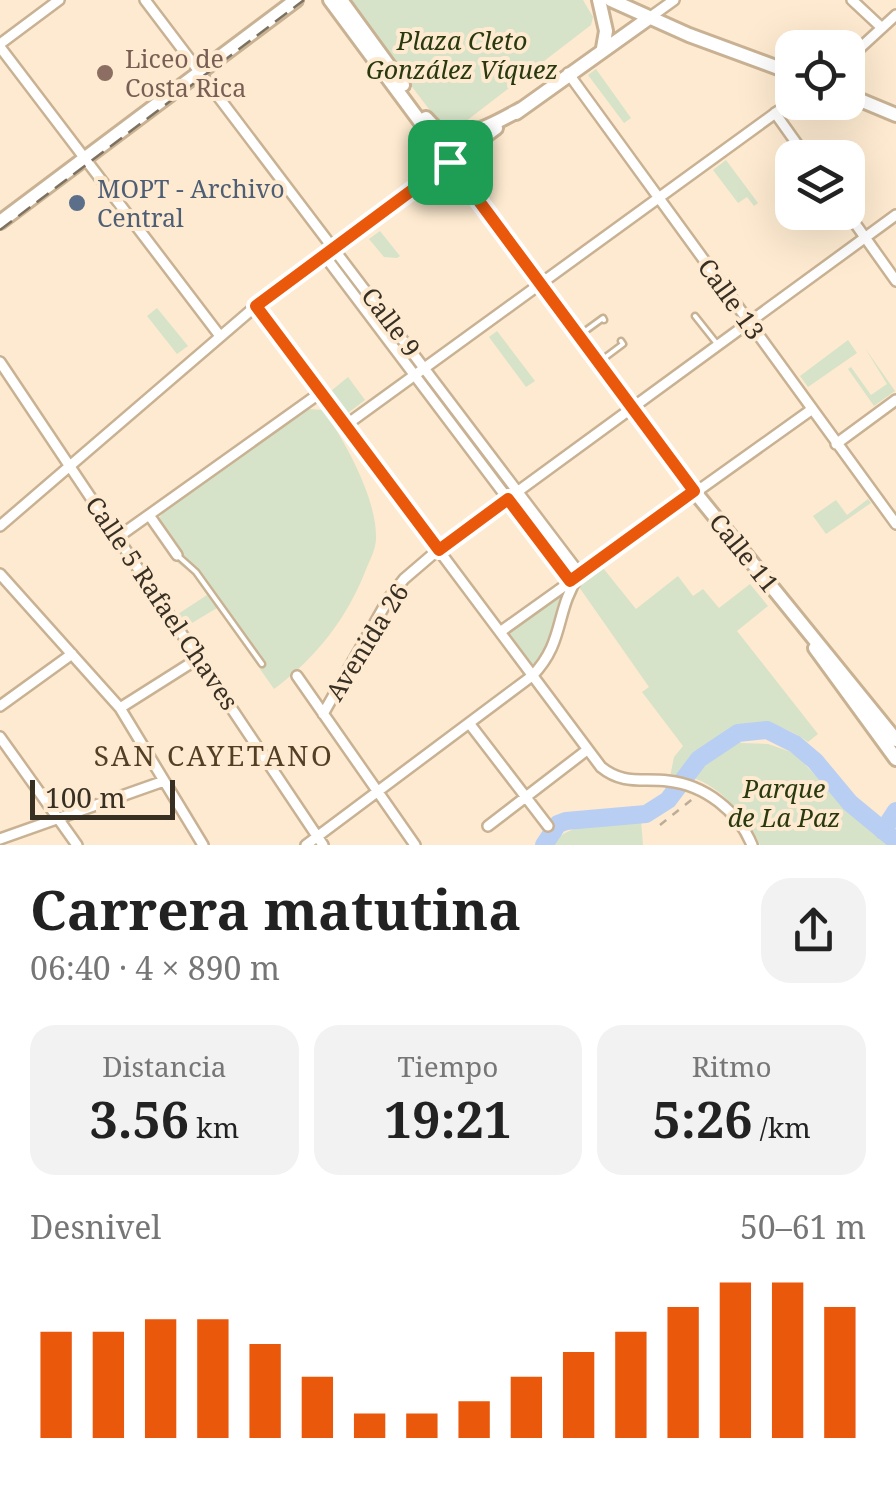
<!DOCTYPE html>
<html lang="es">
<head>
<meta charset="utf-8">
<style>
  body { margin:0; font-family:"Noto Serif",serif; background:#f2f2f2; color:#222; height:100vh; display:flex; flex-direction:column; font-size:38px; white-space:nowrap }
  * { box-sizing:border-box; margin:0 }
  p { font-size:32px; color:#767676 }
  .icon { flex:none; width:55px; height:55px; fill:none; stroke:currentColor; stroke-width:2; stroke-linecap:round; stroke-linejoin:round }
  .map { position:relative; height:845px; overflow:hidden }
  .panel { display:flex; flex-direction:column; background:#fff; flex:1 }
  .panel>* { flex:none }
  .tools { position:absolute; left:775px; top:30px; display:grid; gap:20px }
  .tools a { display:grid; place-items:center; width:90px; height:90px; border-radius:20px; background:#fff; box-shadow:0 10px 40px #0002; font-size:50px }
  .scale { position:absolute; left:30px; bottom:25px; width:145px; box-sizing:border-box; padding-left:10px; border:5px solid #382f23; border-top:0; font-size:28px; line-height:35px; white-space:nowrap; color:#382f23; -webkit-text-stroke:8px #fdead0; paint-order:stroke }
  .pin { position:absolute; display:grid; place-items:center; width:85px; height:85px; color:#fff; margin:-42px; border-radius:20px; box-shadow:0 5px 15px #0006 }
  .round { display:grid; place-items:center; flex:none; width:105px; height:105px; border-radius:30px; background:#f2f2f2 }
  .head { display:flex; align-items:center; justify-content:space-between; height:170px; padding:0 30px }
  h1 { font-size:55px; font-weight:700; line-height:75px }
  .figures { display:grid; grid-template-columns:repeat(3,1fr); gap:15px; height:170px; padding:10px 30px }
  .figures div { display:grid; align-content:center; border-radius:25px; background:#f2f2f2; text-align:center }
  .figures b { font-size:50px; font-weight:700 }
  .figures small { font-size:28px; font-weight:400 }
  .figures p { font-size:28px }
  .chart { height:280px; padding:20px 30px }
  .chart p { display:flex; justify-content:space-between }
  .chart svg { width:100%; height:180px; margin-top:10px; stroke:#ea580c; stroke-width:6 }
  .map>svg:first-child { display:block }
</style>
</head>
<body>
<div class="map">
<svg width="896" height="845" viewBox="0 0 896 845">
  <rect width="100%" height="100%" fill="#fdead0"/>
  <path fill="#d6e3c8" d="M346 0H583L593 17 591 25 461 125 444 124 435 117Z
    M596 69 631 118 624 123 588 75Z
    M726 160 758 203 754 206 747 197 738 203 713 170Z
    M380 231 400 256 397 258 384 257 369 239Z
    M157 308 188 346 177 354 147 316Z
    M497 331 535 381 526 387 489 337Z
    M848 340 857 353 808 387 800 376Z
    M865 348 895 391 874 406 848 369 851 367 871 395 887 384Z
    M348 377 365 400 348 413 331 391Z
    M308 409 323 410C345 441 377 499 376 538 376 548 371 558 367 567 348 617 317 657 274 689L217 608 187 626 178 614 207 595 192 574 173 559 181 552 159 518 170 504Z
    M868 499 871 503 826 534 813 516 836 500 847 515Z
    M603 568 636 609 678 576 693 596 703 589 719 608 750 584 768 606 737 631 818 734 808 742C783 724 760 718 732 732L741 743 768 744 794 753 840 801 896 845H760C749 819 720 786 693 778L703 762 698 755 682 778 670 777 674 757 683 746 642 692 649 687 579 587Z
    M564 589C550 616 556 645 532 667L507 632Z
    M641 820 643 845H552C564 822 617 823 641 820Z"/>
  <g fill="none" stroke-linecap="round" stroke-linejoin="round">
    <path stroke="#b8cef3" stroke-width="18" d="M883 831 896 811
      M544 845 558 824 566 821 646 814 668 800 699 759 738 733 767 730 795 744 815 761 850 803 896 841"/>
    <defs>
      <path id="lane" d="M695 316 718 345
        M581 334 603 318 604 320
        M603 359 623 344 621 341
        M177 555 196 572 262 664"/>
      <path id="street" d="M145 0 580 574C554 611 566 641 532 676L306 845
        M852 0 882 28
        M649 18 674 0
        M0 44 59 0
        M0 47 220 336
        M848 59 896 15
        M568 73 896 524
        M775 113 807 158
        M847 212 896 281
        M324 255 572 584
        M256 306 601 767C623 785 642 778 668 781 705 785 738 811 752 845
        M0 362 323 845
        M346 425 792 101
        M836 444 896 400
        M149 515 177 555
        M0 526 256 306 450 162
        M118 537 320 393
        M0 574 120 708 203 845
        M500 632 811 410
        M297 676 415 845
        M0 706 72 654
        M120 708 199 658
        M323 714 389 598 404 579 439 549 896 215
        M469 723 548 826
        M0 737 77 845
        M488 826 587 750
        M0 839 164 781"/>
      <path id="secondary" d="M330 0 694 491 896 740
        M341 0 403 85
        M599 0 606 31 603 48
        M611 0 689 35 792 73
        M848 95 896 115
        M516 113 649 18
        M426 118 440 133C468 140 497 122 521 109
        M450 162 496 128
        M0 222 296 0
        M815 648 896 759"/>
    </defs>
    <use href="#lane" stroke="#c9b293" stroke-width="9"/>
    <use href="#street" stroke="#c9b293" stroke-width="14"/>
    <use href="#secondary" stroke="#c9b293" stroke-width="18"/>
    <path stroke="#bdad98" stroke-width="2.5" stroke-dasharray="8 8" stroke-linecap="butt" d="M660 825 695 797"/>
    <use href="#lane" stroke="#fff" stroke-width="4"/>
    <use href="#street" stroke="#fff" stroke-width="9"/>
    <use href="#secondary" stroke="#fff" stroke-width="12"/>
    <path stroke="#7d7160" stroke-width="2.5" stroke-dasharray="15 8" stroke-linecap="butt" d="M0 230 304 0"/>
  </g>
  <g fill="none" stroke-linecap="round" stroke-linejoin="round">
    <defs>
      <path id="route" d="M450 162 694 491 570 581 508 499 439 550 256 306Z"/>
    </defs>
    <use href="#route" stroke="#fff" stroke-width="20"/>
    <use href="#route" stroke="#ea580c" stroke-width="12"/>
  </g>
  <circle fill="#8d6e63" stroke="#fdead0" stroke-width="4" cx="105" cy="73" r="10"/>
  <circle fill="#5c6f8a" stroke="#fdead0" stroke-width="4" cx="77" cy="203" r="10"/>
  <g text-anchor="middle" stroke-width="8" stroke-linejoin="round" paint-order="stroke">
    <g font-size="25" font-style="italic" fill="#29390d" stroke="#fdead0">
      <text x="462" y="50">Plaza Cleto<tspan x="462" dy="29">González Víquez</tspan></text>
      <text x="784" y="798">Parque<tspan x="784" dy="29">de La Paz</tspan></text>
    </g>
    <g font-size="25" fill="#785e54" stroke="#fdead0" text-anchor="start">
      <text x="125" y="68">Liceo de<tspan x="125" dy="29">Costa Rica</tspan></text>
    </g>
    <g font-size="25" fill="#4e5e75" stroke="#fdead0" text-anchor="start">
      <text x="97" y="198">MOPT - Archivo<tspan x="97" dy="29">Central</tspan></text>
    </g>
    <g font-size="25" fill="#382f23" stroke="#fdead0">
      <text transform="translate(731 299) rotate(54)" y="9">Calle 13</text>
      <text transform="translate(391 322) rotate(53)" y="9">Calle 9</text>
      <text transform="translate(744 553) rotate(51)" y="9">Calle 11</text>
      <text transform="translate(162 603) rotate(56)" y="9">Calle 5 Rafael Chaves</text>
      <text transform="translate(367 642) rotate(-58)" y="9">Avenida 26</text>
    </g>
    <g font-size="28" letter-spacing="2.5" fill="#533f24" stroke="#fdead0">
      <text x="214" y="766">SAN CAYETANO</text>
    </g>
  </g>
</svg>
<div class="tools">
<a><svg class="icon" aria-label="locate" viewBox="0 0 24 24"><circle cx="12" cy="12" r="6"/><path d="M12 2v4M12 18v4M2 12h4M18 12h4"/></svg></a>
<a><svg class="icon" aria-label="layers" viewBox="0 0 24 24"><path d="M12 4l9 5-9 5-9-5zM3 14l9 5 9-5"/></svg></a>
</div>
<div class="scale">100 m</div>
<div class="pin" style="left:450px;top:162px;background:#1e9e55"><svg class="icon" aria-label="arrive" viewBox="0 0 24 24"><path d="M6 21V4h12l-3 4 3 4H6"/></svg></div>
</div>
<section class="panel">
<div class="head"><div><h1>Carrera matutina</h1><p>06:40 · 4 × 890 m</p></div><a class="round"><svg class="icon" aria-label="share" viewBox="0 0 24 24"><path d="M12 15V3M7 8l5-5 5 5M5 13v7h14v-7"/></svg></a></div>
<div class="figures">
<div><p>Distancia</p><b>3.56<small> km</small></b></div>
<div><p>Tiempo</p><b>19:21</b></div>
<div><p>Ritmo</p><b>5:26<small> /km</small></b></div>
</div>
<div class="chart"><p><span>Desnivel</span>50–61 m</p>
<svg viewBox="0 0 160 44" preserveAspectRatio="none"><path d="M5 44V18M15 44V18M25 44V15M35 44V15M45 44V21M55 44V29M65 44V38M75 44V38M85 44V35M95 44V29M105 44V23M115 44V18M125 44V12M135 44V6M145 44V6M155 44V12"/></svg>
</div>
</section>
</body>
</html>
